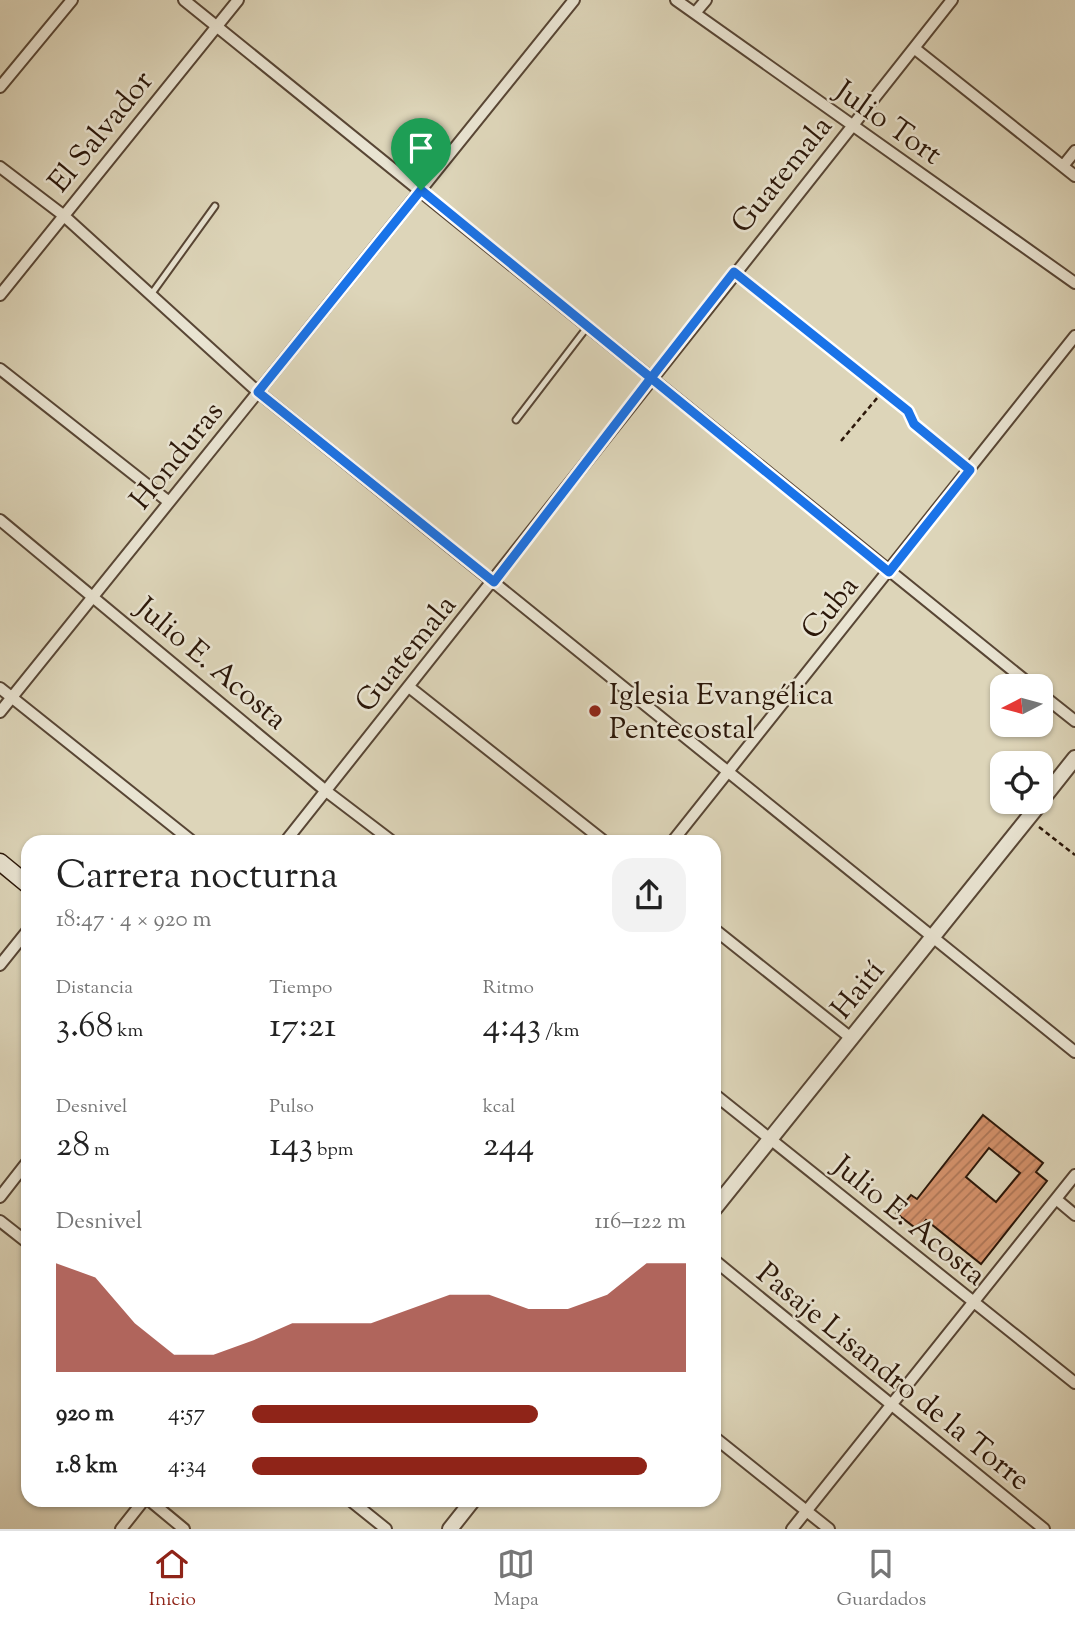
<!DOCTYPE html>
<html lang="es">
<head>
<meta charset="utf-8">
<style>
  body { margin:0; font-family:"Sorts Mill Goudy",serif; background:#f2f2f2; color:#222; height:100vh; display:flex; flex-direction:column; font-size:26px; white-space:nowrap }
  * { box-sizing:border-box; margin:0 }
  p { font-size:23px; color:#767676 }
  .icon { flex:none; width:38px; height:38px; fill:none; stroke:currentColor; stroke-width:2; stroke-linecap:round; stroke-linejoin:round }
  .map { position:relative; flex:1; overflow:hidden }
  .sheet { position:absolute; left:21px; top:835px; width:700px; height:672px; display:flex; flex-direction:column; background:#fff; border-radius:21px; box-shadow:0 2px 5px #0004 }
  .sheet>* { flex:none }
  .needle { width:46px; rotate:264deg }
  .fabs { position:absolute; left:990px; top:674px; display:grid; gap:14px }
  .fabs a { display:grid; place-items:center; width:63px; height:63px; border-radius:14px; background:#fff; box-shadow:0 2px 5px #0004; font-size:35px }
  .pin { position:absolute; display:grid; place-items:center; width:60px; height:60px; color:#fff; margin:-72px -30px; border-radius:50% 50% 50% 0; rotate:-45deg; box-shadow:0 0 7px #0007 }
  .pin .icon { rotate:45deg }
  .round { display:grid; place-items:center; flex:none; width:74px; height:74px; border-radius:21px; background:#f2f2f2 }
  .summary { display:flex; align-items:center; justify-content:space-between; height:119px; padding:0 35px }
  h1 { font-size:38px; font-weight:600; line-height:52px }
  .figures { display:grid; grid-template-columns:repeat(3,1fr); gap:10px; height:119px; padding:7px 35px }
  .figures div { display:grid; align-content:center }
  .figures b { font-size:35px; font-weight:600 }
  .figures small { font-size:19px; font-weight:400 }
  .figures p { font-size:19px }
  .chart { height:196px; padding:14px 35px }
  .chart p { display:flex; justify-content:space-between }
  .chart svg { width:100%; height:126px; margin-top:7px; fill:#8f2418; opacity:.7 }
  ul { padding:0 35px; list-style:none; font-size:23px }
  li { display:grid; grid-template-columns:112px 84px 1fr; align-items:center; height:52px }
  li i { height:18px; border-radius:9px; background:#8f2418 }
  .tabs { display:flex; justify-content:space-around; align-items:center; height:98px; border-top:2px solid #e0e0e0; background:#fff; font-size:19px; color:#767676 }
  .tabs a { display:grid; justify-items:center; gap:4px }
  .tabs .active { color:#8f2418 }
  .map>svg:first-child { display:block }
</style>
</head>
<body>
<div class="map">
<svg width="1075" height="1529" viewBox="0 0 1075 1529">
  <defs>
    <pattern id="building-hatch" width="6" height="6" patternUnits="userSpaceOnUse" patternTransform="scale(1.75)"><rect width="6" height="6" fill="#d6936d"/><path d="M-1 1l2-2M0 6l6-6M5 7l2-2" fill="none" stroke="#ae7758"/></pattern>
  </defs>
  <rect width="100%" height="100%" fill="#ddd5b9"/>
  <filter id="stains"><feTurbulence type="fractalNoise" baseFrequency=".00286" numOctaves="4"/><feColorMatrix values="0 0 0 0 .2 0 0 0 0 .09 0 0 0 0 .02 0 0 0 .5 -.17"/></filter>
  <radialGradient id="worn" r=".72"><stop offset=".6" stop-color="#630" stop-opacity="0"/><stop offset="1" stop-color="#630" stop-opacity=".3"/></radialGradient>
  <path fill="url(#building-hatch)" stroke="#2b1709" stroke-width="2" fill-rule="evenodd" d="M983 1115 1043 1163 1036 1172 1047 1181 981 1264 926 1220 918 1230 896 1213 911 1195 917 1199ZM989 1148 1020 1173 996 1202 966 1177Z"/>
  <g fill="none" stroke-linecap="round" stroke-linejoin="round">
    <defs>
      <path id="service" d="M150 296 215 206
        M516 420 588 326"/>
      <path id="minor" d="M184 0 1032 686
        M676 0 1075 283
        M695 13 706 0
        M914 48 1075 176
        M0 87 72 0
        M1063 166 1075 151
        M0 167 63 215 258 392 1075 1052
        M0 295 238 0
        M0 369 169 502
        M0 520 326 791 393 842
        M409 687 605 842
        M0 688 193 842
        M1041 694 1075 721
        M0 712 574 0
        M285 842C509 563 729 280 952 0
        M672 842 1075 336
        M714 929 851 1038
        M0 965 28 930
        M714 1094 1075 1383
        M0 1197 28 1161
        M1056 1199 1075 1215
        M0 1221 28 1243
        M714 1260 1044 1529
        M714 1437 829 1529
        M149 1500 184 1529
        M350 1500 386 1529
        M121 1529 144 1500
        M792 1529 1075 1175"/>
      <path id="tertiary" d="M1041 801 1075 758
        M714 1209 1041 802
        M450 1529 473 1500"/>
      <path id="secondary" d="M0 862 28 885"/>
    </defs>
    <use href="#service" stroke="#584635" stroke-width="9"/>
    <use href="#minor" stroke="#584635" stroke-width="14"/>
    <use href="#tertiary" stroke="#584635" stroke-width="18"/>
    <use href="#secondary" stroke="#2b1709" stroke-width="19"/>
    <path stroke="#2b1709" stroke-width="2.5" stroke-dasharray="5 3.5" stroke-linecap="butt" d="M744 280 908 411 914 424 961 462
      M841 441 883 391
      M1039 827 1075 855"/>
    <use href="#service" stroke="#e9e4d2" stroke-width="5"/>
    <use href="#minor" stroke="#e9e4d2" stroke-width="10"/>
    <use href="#tertiary" stroke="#e9e4d2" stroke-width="14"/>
    <use href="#secondary" stroke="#e9e4d2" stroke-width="16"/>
  </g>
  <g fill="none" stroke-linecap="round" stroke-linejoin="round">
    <defs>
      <path id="route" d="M421 190 258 392 494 582 651 378 889 572 970 470 914 424 908 411 734 272 651 378 421 190"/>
    </defs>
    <use href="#route" stroke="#fff" stroke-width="14"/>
    <use href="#route" stroke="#1a73e8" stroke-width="9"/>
  </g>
  <circle fill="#8f2418" stroke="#e9e4d2" stroke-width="2.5" cx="595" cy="711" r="7"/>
  <g text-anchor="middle" stroke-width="5" stroke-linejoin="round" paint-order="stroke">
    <g font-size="30" fill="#2b1709" stroke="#e9e4d2">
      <text transform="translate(889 122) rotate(35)" y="10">Julio Tort</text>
      <text transform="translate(100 131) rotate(-51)" y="10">El Salvador</text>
      <text transform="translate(781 174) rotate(-51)" y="10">Guatemala</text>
      <text transform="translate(176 455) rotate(-51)" y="10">Honduras</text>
      <text transform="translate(829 607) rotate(-51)" y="10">Cuba</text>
      <text transform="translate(405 653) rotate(-51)" y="10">Guatemala</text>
      <text transform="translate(212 663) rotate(40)" y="10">Julio E. Acosta</text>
      <text transform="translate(857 989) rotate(-51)" y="10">Haití</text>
      <text transform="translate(910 1220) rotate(39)" y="10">Julio E. Acosta</text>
      <text transform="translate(894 1376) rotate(39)" y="10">Pasaje Lisandro de la Torre</text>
    </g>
    <g font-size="30" fill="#2b1709" stroke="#e9e4d2" text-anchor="start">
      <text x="609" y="704">Iglesia Evangélica<tspan x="609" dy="34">Pentecostal</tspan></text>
    </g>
  </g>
  <rect width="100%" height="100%" filter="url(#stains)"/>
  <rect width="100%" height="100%" fill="url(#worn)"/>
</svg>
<div class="fabs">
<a><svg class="needle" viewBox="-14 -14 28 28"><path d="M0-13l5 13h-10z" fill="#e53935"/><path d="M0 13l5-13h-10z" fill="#767676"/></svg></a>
<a><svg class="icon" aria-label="locate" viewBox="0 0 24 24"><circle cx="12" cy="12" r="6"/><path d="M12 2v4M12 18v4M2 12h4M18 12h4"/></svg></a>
</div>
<div class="pin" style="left:421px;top:190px;background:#1e9e55"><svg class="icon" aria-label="arrive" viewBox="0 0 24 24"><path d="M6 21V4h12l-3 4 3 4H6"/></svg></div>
<section class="sheet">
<div class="summary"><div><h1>Carrera nocturna</h1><p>18:47 · 4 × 920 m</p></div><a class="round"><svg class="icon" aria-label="share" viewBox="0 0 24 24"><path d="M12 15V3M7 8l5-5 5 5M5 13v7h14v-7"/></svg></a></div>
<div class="figures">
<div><p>Distancia</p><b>3.68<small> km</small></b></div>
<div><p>Tiempo</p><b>17:21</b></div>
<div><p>Ritmo</p><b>4:43<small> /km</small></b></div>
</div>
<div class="figures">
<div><p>Desnivel</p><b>28<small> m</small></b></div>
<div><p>Pulso</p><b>143<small> bpm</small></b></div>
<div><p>kcal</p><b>244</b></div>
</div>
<div class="chart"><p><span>Desnivel</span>116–122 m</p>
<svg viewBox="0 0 160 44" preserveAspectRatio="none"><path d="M0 44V6L10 11L20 27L30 38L40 38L50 33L60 27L70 27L80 27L90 22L100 17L110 17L120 22L130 22L140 17L150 6L160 6V44z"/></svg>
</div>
<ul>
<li><b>920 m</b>4:57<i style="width:66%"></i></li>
<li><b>1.8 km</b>4:34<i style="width:91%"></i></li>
</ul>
</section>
</div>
<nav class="tabs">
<a class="active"><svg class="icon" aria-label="home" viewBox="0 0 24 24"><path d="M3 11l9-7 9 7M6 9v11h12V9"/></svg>Inicio</a>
<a><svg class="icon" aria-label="map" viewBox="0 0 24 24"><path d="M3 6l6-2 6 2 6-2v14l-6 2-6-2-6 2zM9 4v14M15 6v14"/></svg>Mapa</a>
<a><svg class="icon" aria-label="saved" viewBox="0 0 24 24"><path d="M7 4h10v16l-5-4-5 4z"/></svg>Guardados</a>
</nav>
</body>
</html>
